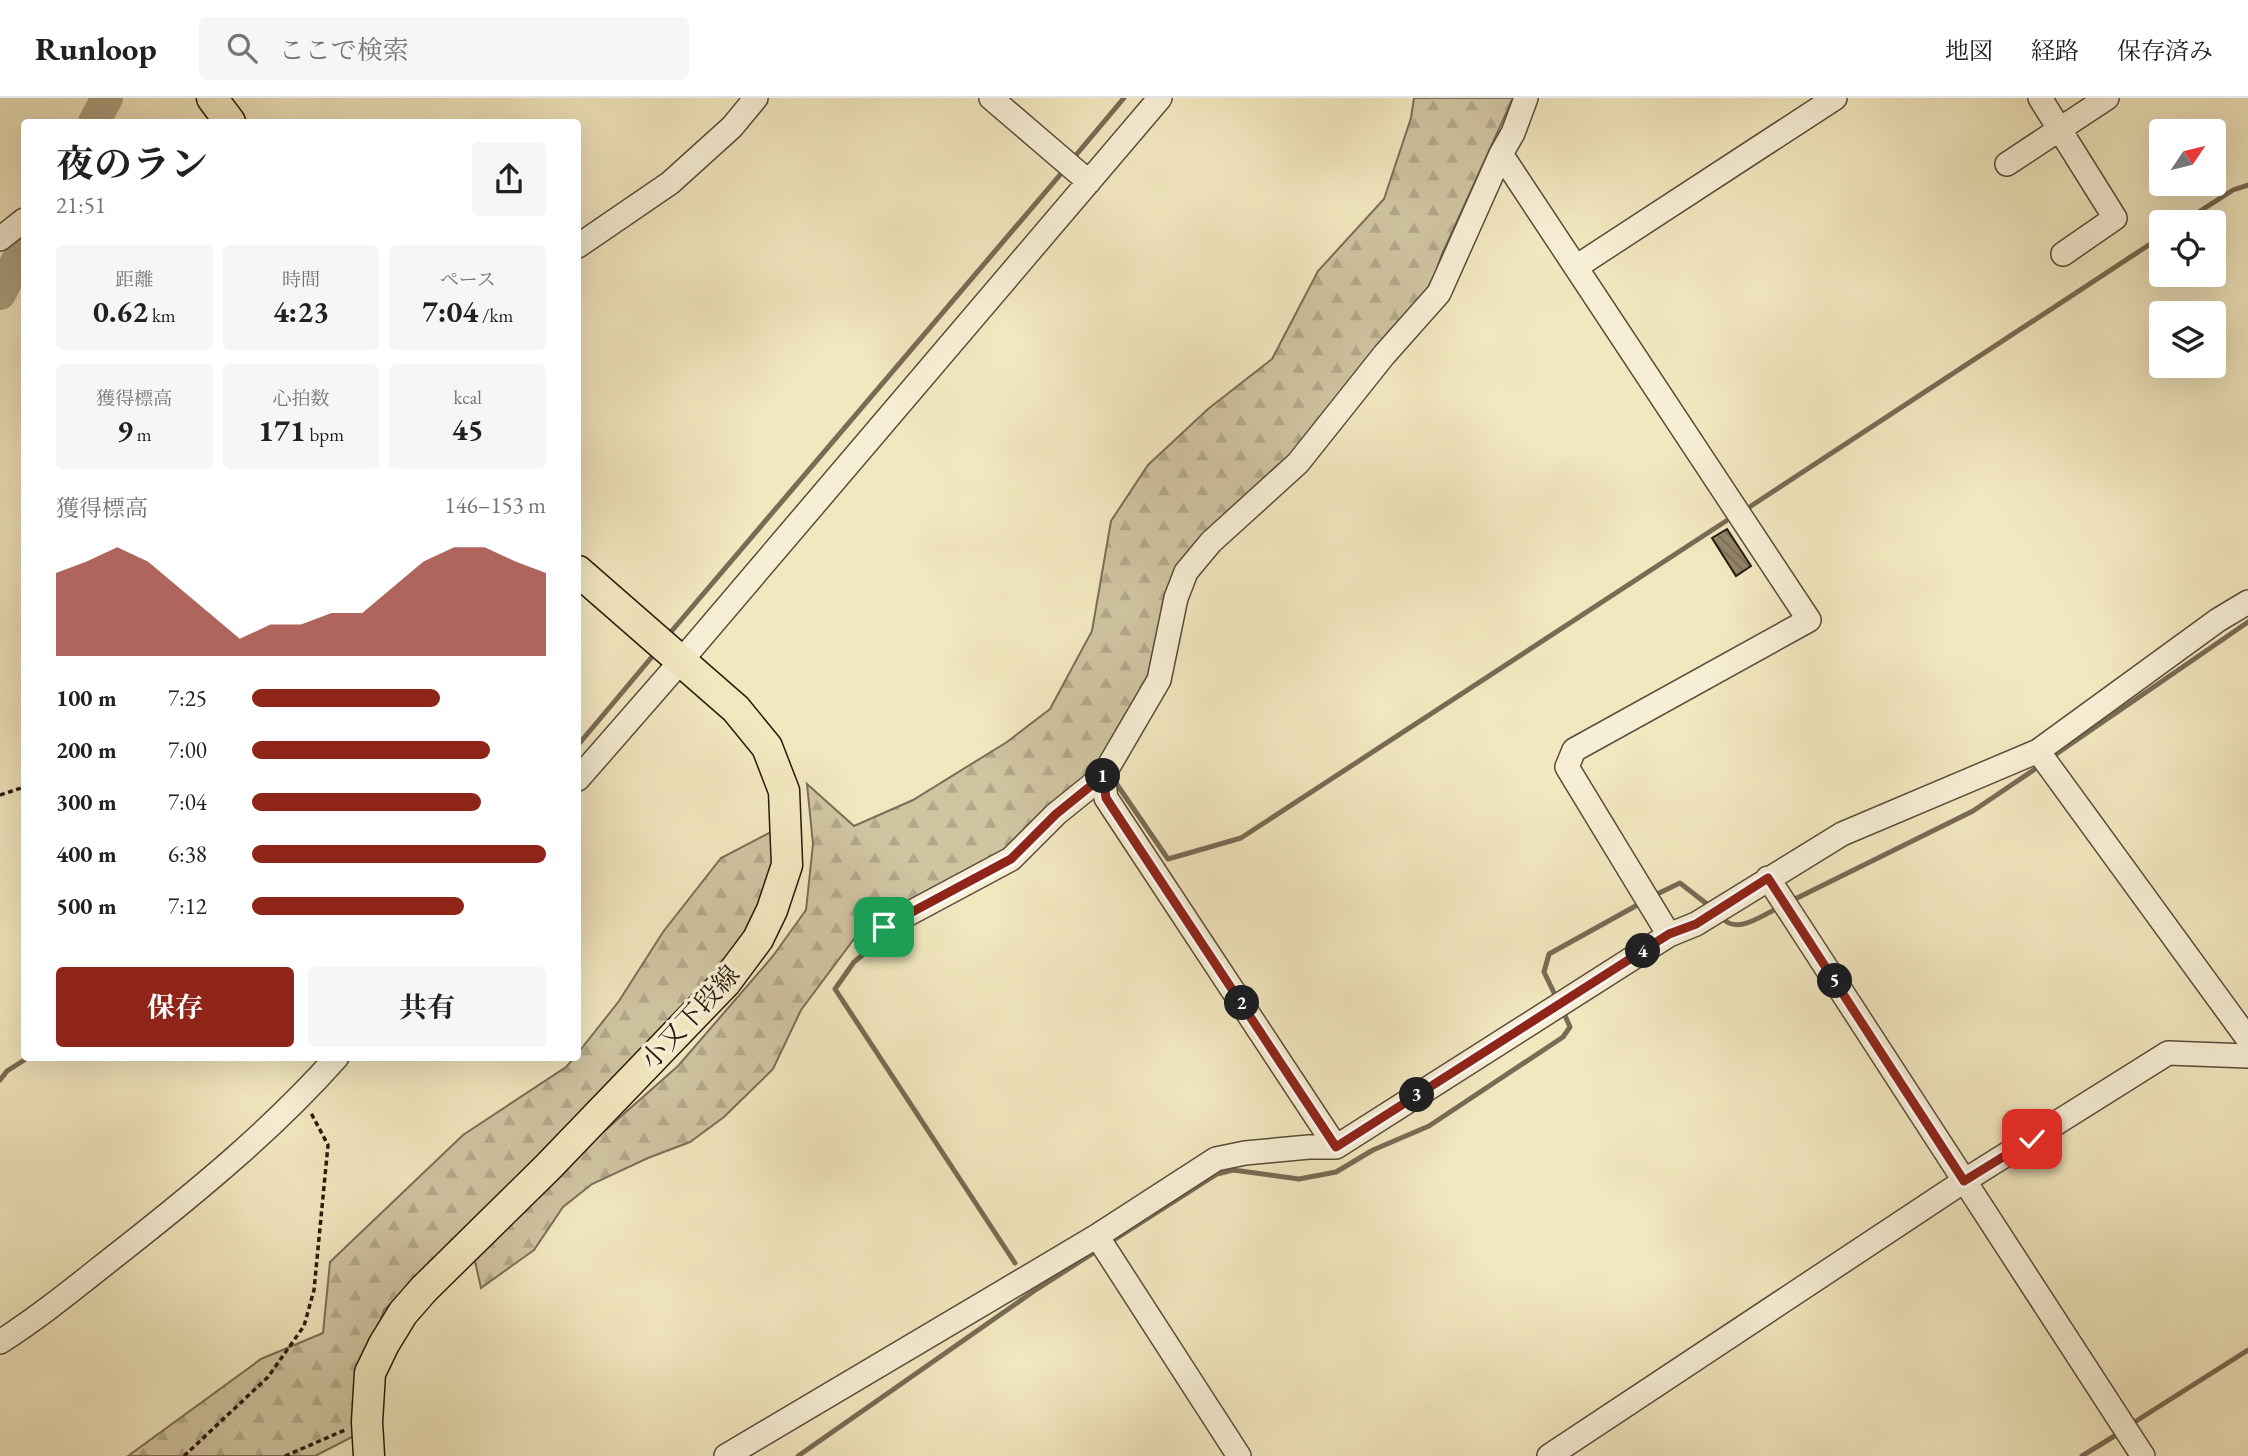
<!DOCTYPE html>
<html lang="ja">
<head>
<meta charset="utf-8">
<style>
  body { margin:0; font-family:"EB Garamond","Noto Serif JP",serif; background:#f6f6f6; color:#202124; height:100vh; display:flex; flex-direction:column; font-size:26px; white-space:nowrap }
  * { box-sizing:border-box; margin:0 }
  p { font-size:23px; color:#757577 }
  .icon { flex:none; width:38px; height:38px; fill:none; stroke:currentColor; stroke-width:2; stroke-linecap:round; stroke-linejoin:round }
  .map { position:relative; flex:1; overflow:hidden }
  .panel { position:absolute; left:21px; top:21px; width:560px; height:942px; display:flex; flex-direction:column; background:#fff; border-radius:7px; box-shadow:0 7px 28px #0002 }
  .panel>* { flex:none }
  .needle { width:46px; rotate:55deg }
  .buttons { position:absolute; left:2149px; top:21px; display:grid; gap:14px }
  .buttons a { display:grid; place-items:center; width:77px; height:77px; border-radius:7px; background:#fff; box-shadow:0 7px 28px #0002; font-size:35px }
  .pin { position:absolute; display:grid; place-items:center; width:60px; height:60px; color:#fff; margin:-30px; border-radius:14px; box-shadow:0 4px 10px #0006 }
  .km { position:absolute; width:35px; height:35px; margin:-18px; border-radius:50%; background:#222; color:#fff; font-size:19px; line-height:35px; text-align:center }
  .round { display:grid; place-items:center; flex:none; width:74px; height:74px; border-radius:7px; background:#f6f6f6 }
  .head { display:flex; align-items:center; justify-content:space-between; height:119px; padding:0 35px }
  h1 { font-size:38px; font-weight:700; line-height:52px }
  .stats { display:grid; grid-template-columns:repeat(3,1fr); gap:10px; height:119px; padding:7px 35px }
  .stats div { display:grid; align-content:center; border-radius:7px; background:#f6f6f6; text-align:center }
  .stats b { font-size:30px; font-weight:700 }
  .stats small { font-size:19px; font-weight:400 }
  .stats p { font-size:19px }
  .chart { height:196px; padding:14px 35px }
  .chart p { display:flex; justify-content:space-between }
  .chart svg { width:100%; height:126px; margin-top:7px; fill:#8f2418; opacity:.7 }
  .cta { display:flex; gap:14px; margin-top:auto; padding:14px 35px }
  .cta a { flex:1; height:80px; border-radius:7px; background:#8f2418; color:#fff; font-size:28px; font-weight:700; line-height:80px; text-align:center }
  .cta a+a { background:#f6f6f6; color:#202124 }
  ul { padding:0 35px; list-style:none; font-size:23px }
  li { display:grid; grid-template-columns:112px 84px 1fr; align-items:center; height:52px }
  li i { height:18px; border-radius:9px; background:#8f2418 }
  header { display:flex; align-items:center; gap:42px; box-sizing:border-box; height:98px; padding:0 35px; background:#fff; border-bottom:2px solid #e0e0e0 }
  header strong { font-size:33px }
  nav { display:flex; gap:38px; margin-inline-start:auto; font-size:24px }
  .search { width:490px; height:63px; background:#f6f6f6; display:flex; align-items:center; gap:18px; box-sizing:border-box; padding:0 24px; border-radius:7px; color:#757577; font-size:26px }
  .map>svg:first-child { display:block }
</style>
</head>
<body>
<header>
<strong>Runloop</strong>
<div class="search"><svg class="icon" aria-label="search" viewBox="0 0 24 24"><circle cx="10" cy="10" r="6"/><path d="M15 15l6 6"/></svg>ここで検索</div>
<nav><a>地図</a><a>経路</a><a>保存済み</a></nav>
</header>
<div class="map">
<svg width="2248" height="1358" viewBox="0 0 2248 1358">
  <defs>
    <pattern id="forest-firs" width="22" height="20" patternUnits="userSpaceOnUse" patternTransform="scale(1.75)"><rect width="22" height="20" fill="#d0c4a1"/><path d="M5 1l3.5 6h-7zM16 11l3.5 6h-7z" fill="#b3a889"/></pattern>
    <pattern id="building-back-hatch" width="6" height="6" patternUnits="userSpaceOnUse" patternTransform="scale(1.75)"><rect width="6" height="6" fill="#92846a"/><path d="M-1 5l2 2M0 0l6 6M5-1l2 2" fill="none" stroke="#776b56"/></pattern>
  </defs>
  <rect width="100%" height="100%" fill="#f2e7bf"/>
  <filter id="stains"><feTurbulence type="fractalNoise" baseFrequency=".00286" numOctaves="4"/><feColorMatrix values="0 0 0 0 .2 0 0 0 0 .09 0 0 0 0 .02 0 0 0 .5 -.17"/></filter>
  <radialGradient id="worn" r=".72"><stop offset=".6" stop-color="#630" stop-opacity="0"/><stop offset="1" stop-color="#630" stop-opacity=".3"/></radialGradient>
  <path fill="url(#forest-firs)" stroke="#7c6e58" stroke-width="2" d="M1414 0H1513L1442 156 1429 193 1288 366 1178 467 1162 508 1157 563 1118 635 1089 678 1004 757 869 821 801 912 773 971 724 1019 690 1044 648 1060 592 1086 563 1109 534 1152 481 1190 472 1150 678 968 773 858 806 812 813 746 807 686 854 728 913 702 1007 644 1050 611 1092 533 1111 423 1148 367 1208 311 1272 261 1318 173 1384 101 1411 20Z
    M773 733 776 774 760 814 723 871 475 1123 384 1212 360 1280 356 1337 315 1358H128L261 1261 323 1235 330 1164 463 1037 566 969 575 959H578V955L619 903 663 834 721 760Z"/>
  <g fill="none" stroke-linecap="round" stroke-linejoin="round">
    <path stroke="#796b54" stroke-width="5" d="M1071 63 1124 0
      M2183 124 2233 92 2248 87
      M1751 408 2161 139
      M670 535 1065 71
      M578 647 651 560
      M2049 661 2248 524
      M1116 685 1168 761 1241 740 1726 423
      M1653 798 1680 785 1712 810
      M1789 804 1973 713 2041 667
      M1721 819C1737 838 1762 817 1780 809
      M887 837 854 864 835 891 1015 1165
      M1557 901 1544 874 1549 856 1641 805
      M0 982 7 973 29 959
      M1109 1145 1217 1076 1233 1072 1299 1081 1336 1074 1373 1052 1429 1028 1563 939 1570 929 1563 913
      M2133 1325 2248 1252
      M798 1358 1034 1193 1098 1152
      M2082 1358 2116 1337"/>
    <path stroke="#aea183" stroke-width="32" d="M94 24 107 0
      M0 196 24 149"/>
  </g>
  <path fill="url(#building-back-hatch)" stroke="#29190e" stroke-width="2" d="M1727 431 1751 468 1736 478 1712 440Z"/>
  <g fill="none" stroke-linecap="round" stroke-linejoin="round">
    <defs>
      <path id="minor" d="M991 0 1089 84
        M1526 0 1513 35 1501 56 1809 522 1574 652 1567 669 1669 837
        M2040 0 2115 120 2063 156
        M2007 66 2107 0
        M0 141 24 122
        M578 148 670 85 732 29 756 0
        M1576 169 1835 0
        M2038 653 2248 941
        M578 681 681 563 1160 0
        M1768 780 2143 1358
        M884 829 1011 761 1056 716 1103 678
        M1336 1049 1106 700 1103 678 1159 582 1176 500 1186 474 1211 444 1298 365 1384 257 1439 195 1501 56
        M1097 1138 1239 1358
        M0 1244C44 1216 83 1183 124 1151 199 1092 274 1030 337 959
        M726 1358 1097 1138 1216 1061 1245 1055 1309 1049H1336L1669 837 1696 826 1842 736 2038 653 2218 522 2248 504
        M1549 1358 1964 1083 2168 955 2248 958"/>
      <path id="major" d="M212 0 230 24
        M369 1358 367 1324 370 1275 384 1246 403 1215 424 1191 548 1069 726 884 758 841 772 812 787 767 784 693 767 649 736 611 578 473"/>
    </defs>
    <use href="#minor" stroke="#5b4c3a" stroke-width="26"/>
    <use href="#major" stroke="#29190e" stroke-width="33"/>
    <path stroke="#29190e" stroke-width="3.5" stroke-dasharray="5 3.5" stroke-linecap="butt" d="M0 697 24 689
      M184 1358 268 1279 304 1228 314 1192 328 1047 311 1015
      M285 1358 345 1332"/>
    <use href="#minor" stroke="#f7efd5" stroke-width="23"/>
    <use href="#major" stroke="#f2e7bf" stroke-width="30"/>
  </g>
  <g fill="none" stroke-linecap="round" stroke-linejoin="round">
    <defs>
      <path id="route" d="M884 829 1011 761 1056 716 1103 678 1106 700 1336 1049 1669 836 1696 826 1768 780 1964 1083 2032 1041"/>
    </defs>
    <use href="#route" stroke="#fff" stroke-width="14"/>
    <use href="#route" stroke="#8f2418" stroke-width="9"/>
  </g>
  <g text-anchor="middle" stroke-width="7" stroke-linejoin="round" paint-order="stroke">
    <g font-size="26" fill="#29190e" stroke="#f7efd5">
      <text transform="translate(690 919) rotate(-47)" y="9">小又下段線</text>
    </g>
  </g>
  <rect width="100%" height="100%" filter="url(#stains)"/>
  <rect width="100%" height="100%" fill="url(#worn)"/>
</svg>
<div class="buttons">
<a><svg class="needle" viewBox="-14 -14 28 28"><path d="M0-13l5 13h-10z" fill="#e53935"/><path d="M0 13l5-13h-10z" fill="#757577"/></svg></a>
<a><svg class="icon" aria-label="locate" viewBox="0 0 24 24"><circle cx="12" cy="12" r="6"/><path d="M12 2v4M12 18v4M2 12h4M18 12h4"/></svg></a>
<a><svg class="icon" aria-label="layers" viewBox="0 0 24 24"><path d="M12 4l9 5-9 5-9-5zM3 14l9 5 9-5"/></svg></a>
</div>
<div class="pin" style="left:884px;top:829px;background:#1e9e55"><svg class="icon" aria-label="arrive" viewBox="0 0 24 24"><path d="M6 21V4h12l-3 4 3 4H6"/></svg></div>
<div class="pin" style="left:2032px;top:1041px;background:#d93025"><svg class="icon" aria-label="check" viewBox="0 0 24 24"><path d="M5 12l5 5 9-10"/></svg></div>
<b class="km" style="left:1103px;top:678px">1</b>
<b class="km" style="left:1242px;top:905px">2</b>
<b class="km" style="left:1417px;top:997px">3</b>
<b class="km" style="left:1643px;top:853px">4</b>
<b class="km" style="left:1835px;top:883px">5</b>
<section class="panel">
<div class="head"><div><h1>夜のラン</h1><p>21:51</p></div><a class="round"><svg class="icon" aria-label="share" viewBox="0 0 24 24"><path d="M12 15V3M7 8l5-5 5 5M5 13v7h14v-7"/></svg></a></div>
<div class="stats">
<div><p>距離</p><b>0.62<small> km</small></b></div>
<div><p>時間</p><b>4:23</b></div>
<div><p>ペース</p><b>7:04<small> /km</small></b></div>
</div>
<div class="stats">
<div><p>獲得標高</p><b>9<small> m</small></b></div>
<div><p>心拍数</p><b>171<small> bpm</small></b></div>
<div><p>kcal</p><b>45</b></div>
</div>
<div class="chart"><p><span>獲得標高</span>146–153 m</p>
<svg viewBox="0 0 160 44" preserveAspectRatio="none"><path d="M0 44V15L10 11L20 6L30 11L40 20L50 29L60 38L70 33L80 33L90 29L100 29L110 20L120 11L130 6L140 6L150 11L160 15V44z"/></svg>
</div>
<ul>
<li><b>100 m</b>7:25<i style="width:64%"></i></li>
<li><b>200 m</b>7:00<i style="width:81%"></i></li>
<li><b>300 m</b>7:04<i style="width:78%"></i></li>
<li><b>400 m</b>6:38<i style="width:100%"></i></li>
<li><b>500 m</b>7:12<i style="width:72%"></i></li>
</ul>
<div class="cta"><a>保存</a><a>共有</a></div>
</section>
</div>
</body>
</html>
